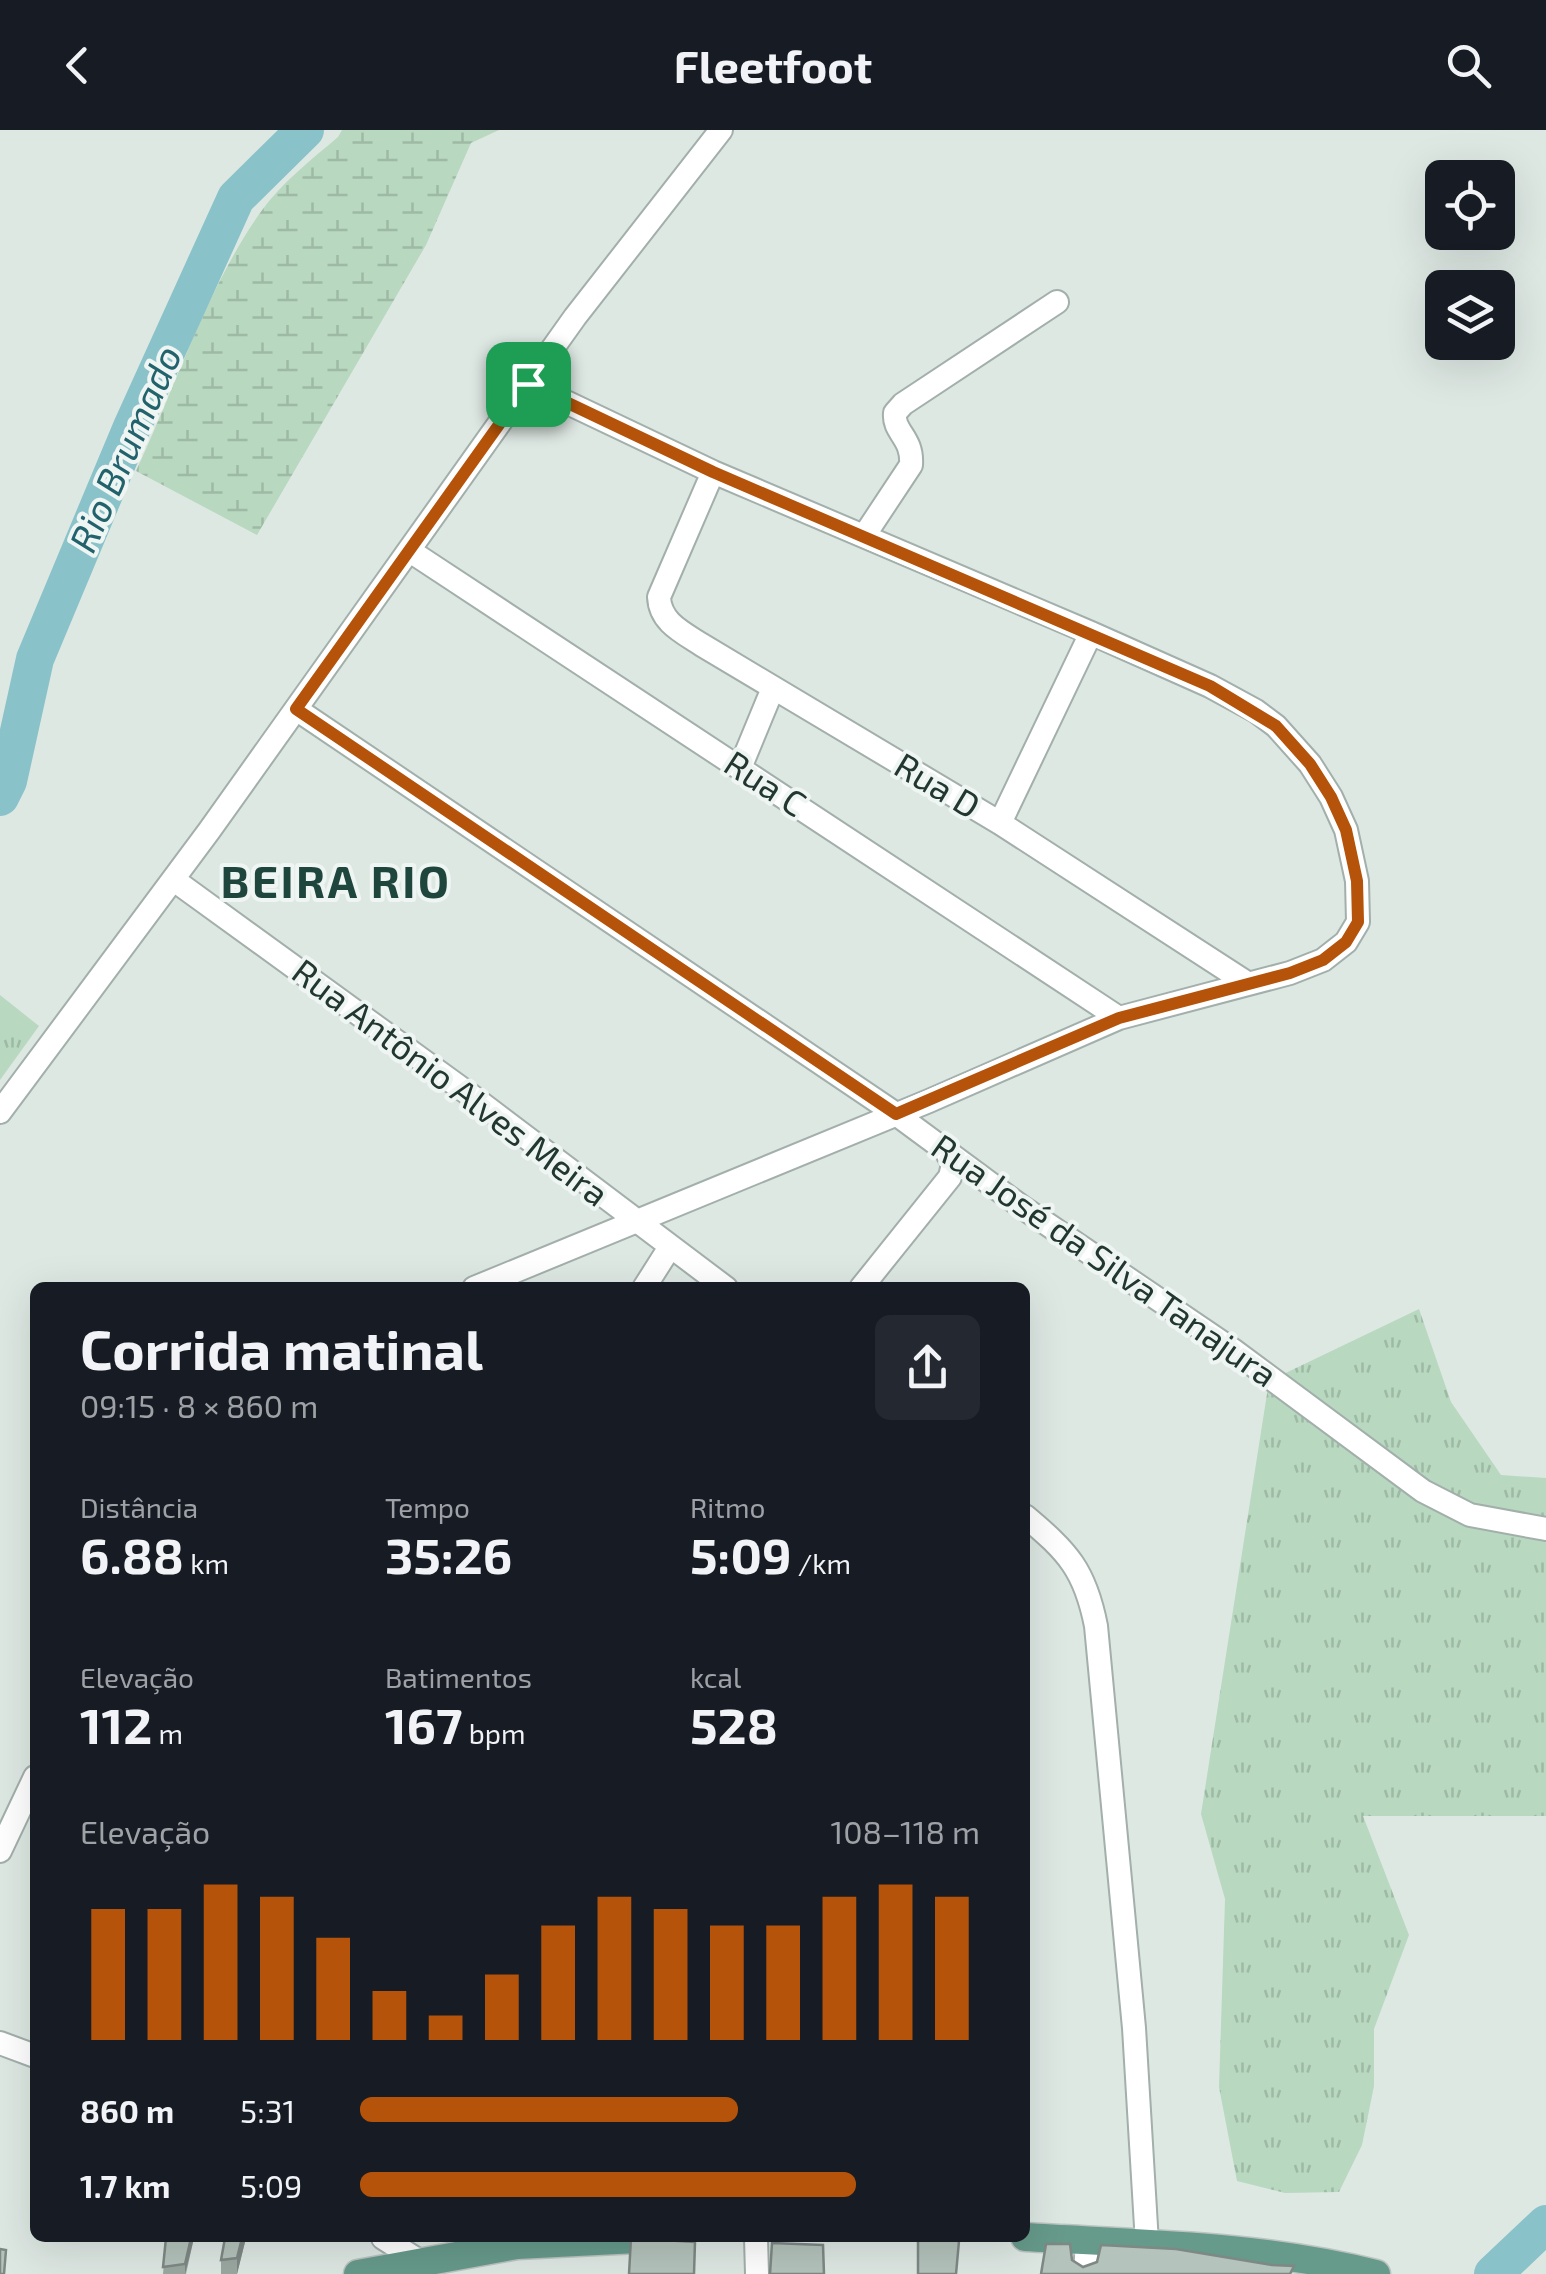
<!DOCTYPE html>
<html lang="pt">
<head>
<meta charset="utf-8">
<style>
  body { margin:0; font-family:"Exo 2",sans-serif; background:#242831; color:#f1f3f6; height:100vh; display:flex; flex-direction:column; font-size:38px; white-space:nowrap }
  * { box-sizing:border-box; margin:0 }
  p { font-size:32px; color:#9ea1a6 }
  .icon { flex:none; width:55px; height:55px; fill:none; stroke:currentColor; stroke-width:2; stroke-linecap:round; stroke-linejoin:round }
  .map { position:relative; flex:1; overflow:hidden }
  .panel { position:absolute; left:30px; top:1152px; width:1000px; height:960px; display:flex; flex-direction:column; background:#171b24; border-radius:15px; box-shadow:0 10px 40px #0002 }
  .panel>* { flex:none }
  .tools { position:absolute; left:1425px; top:30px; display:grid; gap:20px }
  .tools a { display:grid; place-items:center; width:90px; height:90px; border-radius:15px; background:#171b24; box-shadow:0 10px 40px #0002; font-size:50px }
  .pin { position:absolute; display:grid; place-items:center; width:85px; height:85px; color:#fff; margin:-42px; border-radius:20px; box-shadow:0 5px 15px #0006 }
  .round { display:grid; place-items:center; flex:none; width:105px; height:105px; border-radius:15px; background:#242831 }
  .headline { display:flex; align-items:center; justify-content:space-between; height:170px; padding:0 50px }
  h1 { font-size:55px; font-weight:700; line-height:75px }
  .figures { display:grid; grid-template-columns:repeat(3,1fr); gap:15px; height:170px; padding:10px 50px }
  .figures div { display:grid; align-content:center }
  .figures b { font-size:50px; font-weight:700 }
  .figures small { font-size:28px; font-weight:400 }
  .figures p { font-size:28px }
  .chart { height:280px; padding:20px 50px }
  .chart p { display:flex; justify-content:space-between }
  .chart svg { width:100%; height:180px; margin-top:10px; stroke:#b45309; stroke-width:6 }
  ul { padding:0 50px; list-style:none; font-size:32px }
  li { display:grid; grid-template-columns:160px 120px 1fr; align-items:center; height:75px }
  li i { height:25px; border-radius:12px; background:#b45309 }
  header { display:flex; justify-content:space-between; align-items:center; height:130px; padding:0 50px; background:#171b24; font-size:45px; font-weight:700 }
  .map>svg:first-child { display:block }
</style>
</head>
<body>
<header><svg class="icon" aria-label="back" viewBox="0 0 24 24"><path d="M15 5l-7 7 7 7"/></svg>Fleetfoot<svg class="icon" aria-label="search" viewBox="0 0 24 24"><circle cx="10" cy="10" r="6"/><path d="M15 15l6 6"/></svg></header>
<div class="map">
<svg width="1546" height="2144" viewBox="0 0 1546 2144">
  <defs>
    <pattern id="grass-tufts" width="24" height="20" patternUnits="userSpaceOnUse" patternTransform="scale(2.5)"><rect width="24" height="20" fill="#b8d8c0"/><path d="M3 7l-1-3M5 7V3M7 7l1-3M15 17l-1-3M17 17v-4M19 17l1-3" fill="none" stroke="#9ebaa5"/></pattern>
    <pattern id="wetland-marsh" width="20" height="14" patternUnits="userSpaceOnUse" patternTransform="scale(2.5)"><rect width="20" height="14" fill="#b8d8c0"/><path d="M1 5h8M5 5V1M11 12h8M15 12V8" fill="none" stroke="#9ebaa5"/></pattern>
  </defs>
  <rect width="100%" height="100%" fill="#dee8e3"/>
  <path fill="url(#grass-tufts)" d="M0 865 39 896 0 950Z
    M1419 1179 1451 1272 1501 1345 1546 1348V1686H1363L1409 1805 1374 1899V1956L1362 2015 1339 2062 1285 2063 1237 2051 1219 1957 1225 1769 1201 1684 1269 1251Z"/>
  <path fill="url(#wetland-marsh)" d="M342 0H499L471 13 426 115 257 405 136 341C176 256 206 160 260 83 281 53 311 30 338 7Z"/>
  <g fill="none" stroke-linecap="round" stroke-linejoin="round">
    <path stroke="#8ac2ca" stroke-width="38" d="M0 667 8 651 35 529 132 297 236 68 305 0
      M1493 2144 1546 2094"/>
    <defs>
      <path id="minor" d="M713 342 659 467C660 492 682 502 702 515L1000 693 1247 853
        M864 406 911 335C913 307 893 303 895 283L903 274 1057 172
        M410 421 1119 888
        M296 579 896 984 1022 1077 1233 1220 1423 1361 1470 1385 1546 1399
        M740 638 773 558
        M1000 693 1091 503
        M174 750 469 964 726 1158
        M0 982 209 701 575 187 721 0
        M474 1158 929 971 1119 888 1290 843 1323 830 1346 812 1358 792 1357 751 1346 700 1331 667 1310 634 1276 596 1256 581 1210 556 1091 503 713 342 528 254
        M644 1158 670 1117
        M861 1158 950 1047 953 1034 948 1025
        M1025 1386C1068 1422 1085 1440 1096 1496L1134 1898 1147 2113
        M0 1721 35 1647
        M0 1913 35 1926
        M383 2108 421 2132
        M756 2108 757 2144
        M1085 2144 1087 2111"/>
      <path id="major" d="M1025 2107C1142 2114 1262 2115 1376 2144
        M358 2144 517 2115 657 2108"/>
    </defs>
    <use href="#minor" stroke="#a2afaa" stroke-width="26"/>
    <use href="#major" stroke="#bcc3c1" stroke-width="31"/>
    <use href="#minor" stroke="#fff" stroke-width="22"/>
    <use href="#major" stroke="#669a8b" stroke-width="28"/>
  </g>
  <path fill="#9ba8a2" d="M166 2108H194L186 2144H163Z
    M225 2108H246L237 2144H221V2130Z"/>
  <path fill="#7e8884" d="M191 2108H194L185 2144V2134Z
    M242 2108H246L237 2144V2128Z"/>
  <path fill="#b4c3bc" stroke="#7e8884" stroke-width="2.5" d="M166 2108H191L185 2134 163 2137Z
    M225 2108H242L237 2128 221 2130Z
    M631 2108 695 2112 694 2144H629Z
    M918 2108 959 2111 956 2144H918Z
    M772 2113 823 2115 824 2144H770Z
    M1046 2114H1070L1072 2130 1083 2137 1097 2132 1101 2115 1176 2119 1272 2135 1294 2136 1290 2144H1041Z
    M0 2119 6 2120 4 2144H0Z"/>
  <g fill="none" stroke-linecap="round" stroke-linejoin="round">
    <defs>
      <path id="route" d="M528 254 713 342 1210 556 1276 596 1310 634 1331 667 1346 700 1357 751 1358 792 1346 812 1323 830 1290 843 1119 888 896 984 296 579Z"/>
    </defs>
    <use href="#route" stroke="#fff" stroke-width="20"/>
    <use href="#route" stroke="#b45309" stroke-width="12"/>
  </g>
  <g text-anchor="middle" stroke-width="8" stroke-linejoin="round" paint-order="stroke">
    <g font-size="35" fill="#213730" stroke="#eef5f2">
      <text transform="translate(765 654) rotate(33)" y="12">Rua C</text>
      <text transform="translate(937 656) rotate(31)" y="12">Rua D</text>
      <text transform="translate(450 953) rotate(37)" y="12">Rua Antônio Alves Meira</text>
      <text transform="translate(1104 1131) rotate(35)" y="12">Rua José da Silva Tanajura</text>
    </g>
    <g font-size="38" font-style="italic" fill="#21626d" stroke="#eef5f2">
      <text transform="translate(126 319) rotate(-66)" y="13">Rio Brumado</text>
    </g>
    <g font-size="45" font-weight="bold" letter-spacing="2.5" fill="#1f463c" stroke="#eef5f2">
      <text x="336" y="768">BEIRA RIO</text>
    </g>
  </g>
</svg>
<div class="tools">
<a><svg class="icon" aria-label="locate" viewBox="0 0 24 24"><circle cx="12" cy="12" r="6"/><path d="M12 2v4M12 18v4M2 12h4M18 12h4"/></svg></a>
<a><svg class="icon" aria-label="layers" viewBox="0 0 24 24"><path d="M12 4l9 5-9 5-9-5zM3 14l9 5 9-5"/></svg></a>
</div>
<div class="pin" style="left:528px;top:254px;background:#1e9e55"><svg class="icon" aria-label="arrive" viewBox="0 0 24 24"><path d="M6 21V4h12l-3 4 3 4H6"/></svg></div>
<section class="panel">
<div class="headline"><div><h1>Corrida matinal</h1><p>09:15 · 8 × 860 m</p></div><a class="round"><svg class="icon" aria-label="share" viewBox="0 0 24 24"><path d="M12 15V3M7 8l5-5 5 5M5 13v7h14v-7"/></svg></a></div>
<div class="figures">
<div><p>Distância</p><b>6.88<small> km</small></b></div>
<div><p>Tempo</p><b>35:26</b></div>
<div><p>Ritmo</p><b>5:09<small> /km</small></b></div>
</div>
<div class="figures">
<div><p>Elevação</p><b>112<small> m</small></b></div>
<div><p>Batimentos</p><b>167<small> bpm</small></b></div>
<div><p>kcal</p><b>528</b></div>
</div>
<div class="chart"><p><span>Elevação</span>108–118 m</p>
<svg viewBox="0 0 160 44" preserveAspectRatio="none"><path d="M5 44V12M15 44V12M25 44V6M35 44V9M45 44V19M55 44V32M65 44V38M75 44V28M85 44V16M95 44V9M105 44V12M115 44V16M125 44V16M135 44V9M145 44V6M155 44V9"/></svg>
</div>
<ul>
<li><b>860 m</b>5:31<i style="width:61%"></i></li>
<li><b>1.7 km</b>5:09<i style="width:80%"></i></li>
</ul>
</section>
</div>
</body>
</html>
